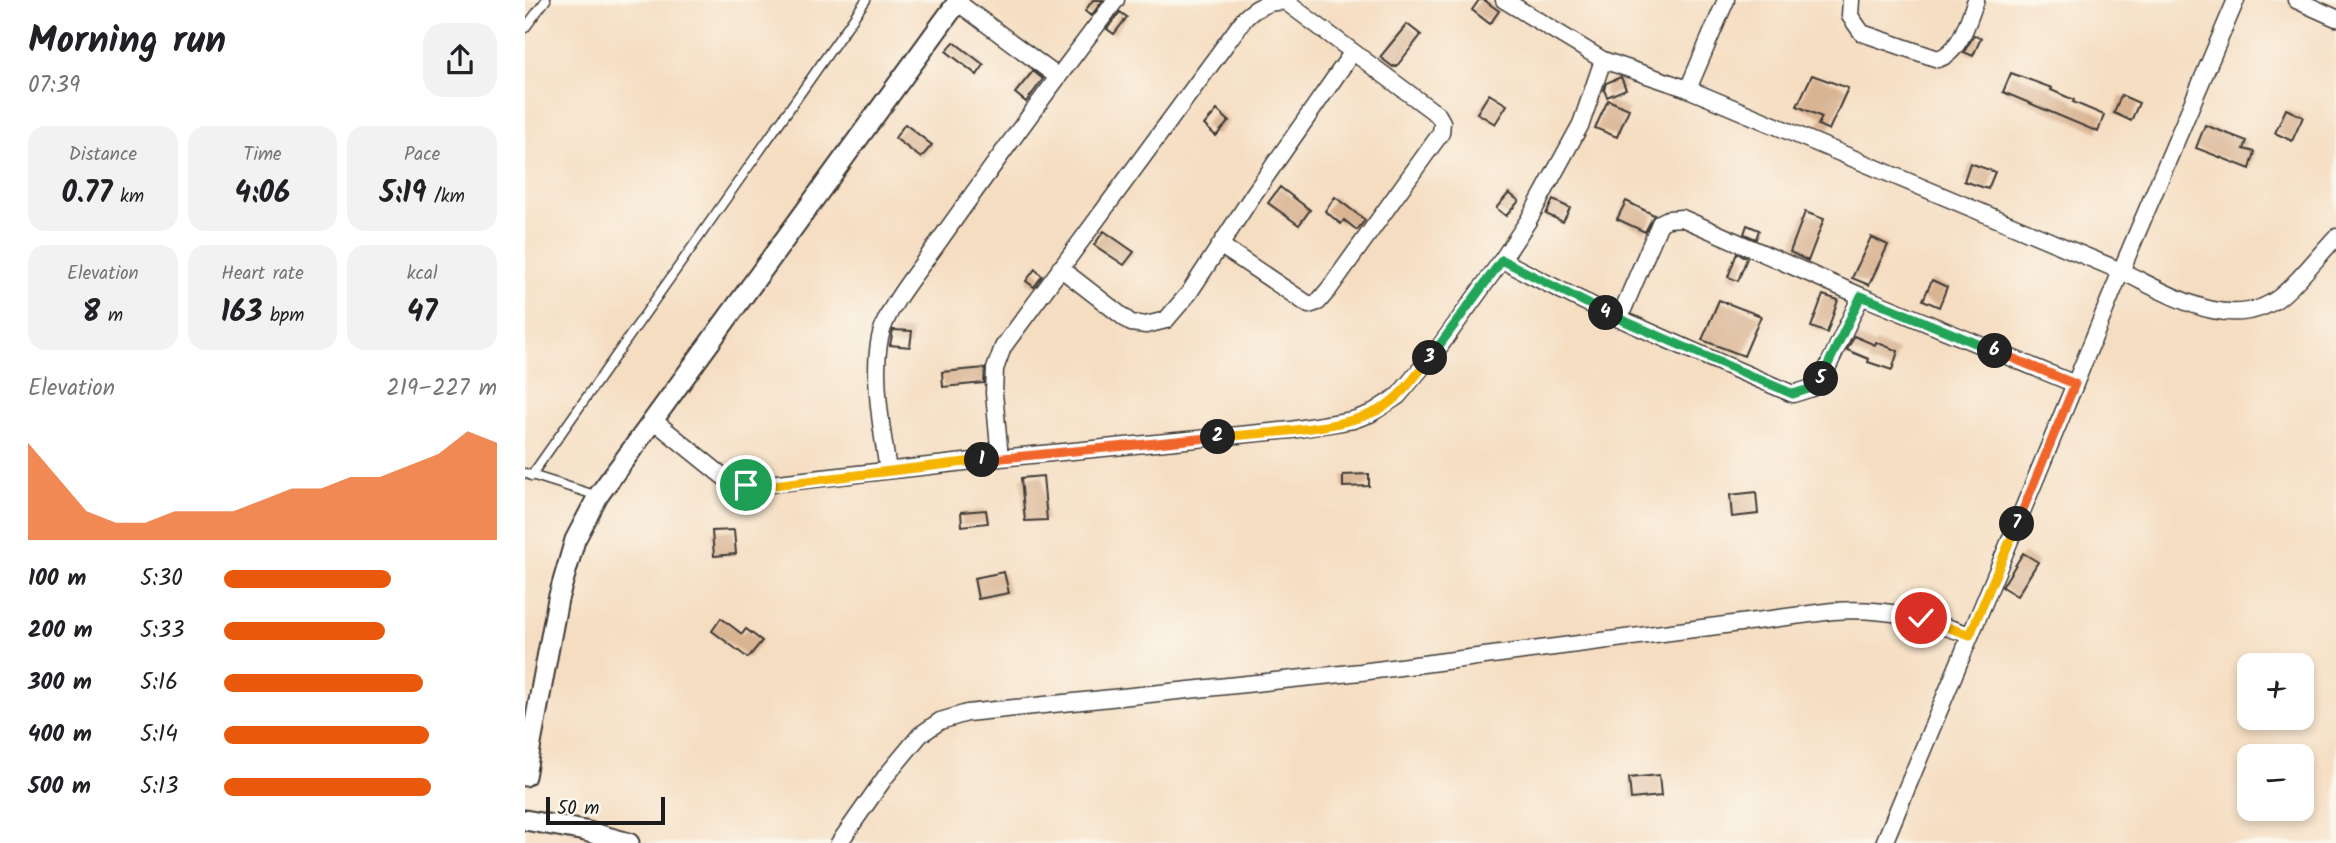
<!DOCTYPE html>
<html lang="en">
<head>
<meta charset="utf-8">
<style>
  body { margin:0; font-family:Kalam,sans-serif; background:#f2f2f2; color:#202124; height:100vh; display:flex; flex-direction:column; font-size:26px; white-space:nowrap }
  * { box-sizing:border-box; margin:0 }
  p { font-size:23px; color:#757577 }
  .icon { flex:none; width:38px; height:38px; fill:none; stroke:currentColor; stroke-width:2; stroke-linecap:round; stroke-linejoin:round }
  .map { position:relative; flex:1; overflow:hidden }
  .panel { display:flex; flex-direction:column; background:#fff; width:525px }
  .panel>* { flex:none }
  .buttons { position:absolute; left:1712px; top:653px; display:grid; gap:14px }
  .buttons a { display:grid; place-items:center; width:77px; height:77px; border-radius:14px; background:#fff; box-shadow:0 4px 10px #0003; font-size:35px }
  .scale { position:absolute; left:21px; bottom:18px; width:119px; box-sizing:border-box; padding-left:7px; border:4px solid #1c1c1c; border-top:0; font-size:19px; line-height:24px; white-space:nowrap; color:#1c1c1c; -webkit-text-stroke:5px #fbf7ec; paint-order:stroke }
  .pin { position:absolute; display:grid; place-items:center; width:60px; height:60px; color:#fff; margin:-30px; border:4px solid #fff; border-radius:50%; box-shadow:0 2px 7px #0007 }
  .km { position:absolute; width:35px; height:35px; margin:-18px; border-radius:50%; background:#222; color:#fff; font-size:19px; line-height:35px; text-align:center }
  .round { display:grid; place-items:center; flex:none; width:74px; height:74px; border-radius:21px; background:#f2f2f2 }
  .summary { display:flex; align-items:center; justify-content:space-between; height:119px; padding:0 28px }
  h1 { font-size:38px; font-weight:700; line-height:52px }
  .figures { display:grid; grid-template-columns:repeat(3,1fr); gap:10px; height:119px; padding:7px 28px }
  .figures div { display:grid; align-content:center; border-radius:18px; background:#f2f2f2; text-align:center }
  .figures b { font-size:30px; font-weight:700 }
  .figures small { font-size:19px; font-weight:400 }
  .figures p { font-size:19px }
  .chart { height:196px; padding:14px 28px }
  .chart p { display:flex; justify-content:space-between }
  .chart svg { width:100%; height:126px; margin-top:7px; fill:#ea580c; opacity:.7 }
  ul { padding:0 28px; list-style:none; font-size:23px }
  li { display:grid; grid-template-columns:112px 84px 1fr; align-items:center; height:52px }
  li i { height:18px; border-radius:9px; background:#ea580c }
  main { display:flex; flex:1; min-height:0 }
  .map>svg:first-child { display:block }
</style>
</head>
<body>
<main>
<section class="panel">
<div class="summary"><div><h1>Morning run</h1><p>07:39</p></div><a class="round"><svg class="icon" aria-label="share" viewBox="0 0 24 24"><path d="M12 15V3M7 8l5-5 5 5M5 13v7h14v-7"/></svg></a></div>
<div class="figures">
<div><p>Distance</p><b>0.77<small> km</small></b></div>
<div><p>Time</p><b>4:06</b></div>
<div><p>Pace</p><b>5:19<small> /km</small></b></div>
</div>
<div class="figures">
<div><p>Elevation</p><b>8<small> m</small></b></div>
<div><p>Heart rate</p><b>163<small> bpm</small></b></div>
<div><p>kcal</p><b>47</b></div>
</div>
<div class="chart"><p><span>Elevation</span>219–227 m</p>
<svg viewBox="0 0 160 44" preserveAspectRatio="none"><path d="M0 44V10L10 22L20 34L30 38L40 38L50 34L60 34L70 34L80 30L90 26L100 26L110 22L120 22L130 18L140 14L150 6L160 10V44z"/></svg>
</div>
<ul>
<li><b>100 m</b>5:30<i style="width:61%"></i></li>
<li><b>200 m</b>5:33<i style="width:59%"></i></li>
<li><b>300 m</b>5:16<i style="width:73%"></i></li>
<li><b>400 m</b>5:14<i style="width:75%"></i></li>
<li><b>500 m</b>5:13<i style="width:76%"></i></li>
</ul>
</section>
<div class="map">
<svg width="1811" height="843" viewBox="0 0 1811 843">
  <rect width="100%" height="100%" fill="#fbf7ec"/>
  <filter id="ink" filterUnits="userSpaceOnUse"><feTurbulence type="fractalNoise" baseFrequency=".0143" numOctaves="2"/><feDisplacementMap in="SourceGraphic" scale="14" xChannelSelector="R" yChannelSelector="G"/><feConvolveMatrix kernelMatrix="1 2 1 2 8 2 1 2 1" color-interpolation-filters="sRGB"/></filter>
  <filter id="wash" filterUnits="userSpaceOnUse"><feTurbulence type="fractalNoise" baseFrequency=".00686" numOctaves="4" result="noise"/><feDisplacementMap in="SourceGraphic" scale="28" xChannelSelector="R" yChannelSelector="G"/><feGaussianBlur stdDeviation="1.57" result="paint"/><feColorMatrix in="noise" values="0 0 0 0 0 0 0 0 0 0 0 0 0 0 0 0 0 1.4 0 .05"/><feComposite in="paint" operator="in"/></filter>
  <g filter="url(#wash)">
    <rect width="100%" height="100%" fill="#f5ddc1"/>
    <g id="blocks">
      <path fill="#d9b493" d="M568 0H578L566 16 560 11Z
        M954 0H959L974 11 965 24 947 10Z
        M595 12 602 17 589 34 582 29Z
        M882 24 896 35 871 67 869 66 868 67 855 57Z
        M1449 35 1456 38 1448 56 1439 52Z
        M429 42 459 65 452 75 421 51Z
        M508 71 518 79 501 102 490 93Z
        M1486 73 1527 88 1526 90 1549 100 1548 102 1579 115 1573 132 1478 92Z
        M1287 75 1323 88 1304 130 1293 125 1297 117 1272 106Z
        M1096 77 1101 89 1082 97 1079 90 1081 83Z
        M964 94 982 105 970 124 952 113Z
        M1596 95 1614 103 1606 121 1589 113Z
        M1083 100 1104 109 1092 137 1070 128Z
        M1761 109 1778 117 1767 141 1750 133Z
        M692 110 704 121 691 136 679 125Z
        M380 124 407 145 396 158 370 138Z
        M1680 125 1722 141 1719 149 1730 152 1725 169 1671 148Z
        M1445 163 1470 172 1463 189 1439 181Z
        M755 187 785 210 774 225 743 203Z
        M984 193 994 201 981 216 971 208Z
        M810 197 840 220 832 230 819 220 816 224 800 211Z
        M1028 200 1045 208 1038 222 1021 214Z
        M1101 201 1129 215 1120 232 1092 219Z
        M1280 212 1299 219 1283 261 1265 252Z
        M1222 225 1234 230 1231 239 1219 234Z
        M579 231 609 252 599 265 569 245Z
        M1346 237 1363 245 1344 285 1327 278Z
        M1212 253 1222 258 1213 281 1203 277Z
        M510 269 517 276 509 287 501 281Z
        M1407 280 1422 287 1414 307 1398 300Z
        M1298 295 1313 300 1302 333 1286 327Z
        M1194 300 1236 316 1219 356 1177 340Z
        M368 330 387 331 385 347 365 345Z
        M1329 336 1350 345 1351 342 1373 351 1367 370 1343 362 1344 359 1322 350Z
        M460 368 459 383 418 387 417 372Z
        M844 474V486L818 487V475Z
        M518 476 522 520 500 521 496 478Z
        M1231 492 1233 514 1207 517 1205 495Z
        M461 510 463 523 437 526 436 512Z
        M209 530 211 554 189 556 187 531Z
        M1498 553 1513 562 1492 596 1477 587Z
        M479 572 484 593 453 599 449 578Z
        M196 618 217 634 221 629 237 641 223 658 187 631Z
        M1134 775 1136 796 1106 799 1104 778Z"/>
    </g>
  </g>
  <g filter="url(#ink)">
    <use href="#blocks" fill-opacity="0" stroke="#3d3935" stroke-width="2"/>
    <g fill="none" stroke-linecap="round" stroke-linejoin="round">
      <defs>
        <path id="service" d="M0 28 21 0
          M0 473 73 496
          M6 476 341 0"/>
        <path id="minor" d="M979 0 1078 60 1163 89 1596 271 1711 0
          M1326 0 1325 16 1337 33 1413 59C1436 52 1443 20 1451 0
          M1771 0 1811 18
          M432 2 533 77
          M1163 89 1201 0
          M977 260C1072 311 1170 352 1268 394L1287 388 1298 377 1336 296 1550 384 1596 271C1643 293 1707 336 1756 296 1776 279 1793 256 1811 237
          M535 268 606 323 621 325 641 320 664 293 728 195 827 53
          M1094 319 1135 223 1143 219 1157 218 1336 296
          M128 420 200 478 209 482 235 485 475 458 766 430 828 420 845 414 873 396 915 346 977 260 1003 221 1056 124 1078 60
          M475 458 469 393 470 369 478 347 720 18C731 7 745 0 761 2L913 115 917 122 916 133 804 289 793 302 784 305 695 245
          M363 470C357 432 347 375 355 338 361 307 394 270 412 244 471 161 530 80 591 0
          M314 843 361 776 395 735 415 721 442 713 836 672 1308 611C1363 607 1395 618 1445 635
          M1359 843 1550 384"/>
        <path id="tertiary" d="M0 776 33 599 50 540 73 496 434 0
          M0 820 60 831 104 843"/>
      </defs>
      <use href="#service" stroke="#3d3935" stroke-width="11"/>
      <use href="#minor" stroke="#3d3935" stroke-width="19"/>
      <use href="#tertiary" stroke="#3d3935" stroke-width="23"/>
      <use href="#service" stroke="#fff" stroke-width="8"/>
      <use href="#minor" stroke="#fff" stroke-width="16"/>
      <use href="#tertiary" stroke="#fff" stroke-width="19"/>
    </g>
  </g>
  <g fill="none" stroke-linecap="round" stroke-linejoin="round" filter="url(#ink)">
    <defs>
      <path id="split-1" d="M221 485H249L457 460"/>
      <path id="split-2" d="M457 460 693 437"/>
      <path id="split-3" d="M693 437C737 433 820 430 857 408 877 396 891 375 905 358"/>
      <path id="split-4" d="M905 358 977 260 1081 313"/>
      <path id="split-5" d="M1081 313 1268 394 1287 388 1296 379"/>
      <path id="split-6" d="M1296 379 1336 296 1470 351"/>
      <path id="split-7" d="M1470 351 1550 384 1492 524"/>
      <path id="split-8" d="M1396 618 1445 635 1492 524"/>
    </defs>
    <use href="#split-1" stroke="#fff" stroke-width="14"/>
    <use href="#split-2" stroke="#fff" stroke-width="14"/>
    <use href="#split-3" stroke="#fff" stroke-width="14"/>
    <use href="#split-4" stroke="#fff" stroke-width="14"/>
    <use href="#split-5" stroke="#fff" stroke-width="14"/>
    <use href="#split-6" stroke="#fff" stroke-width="14"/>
    <use href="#split-7" stroke="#fff" stroke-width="14"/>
    <use href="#split-8" stroke="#fff" stroke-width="14"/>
    <use href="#split-1" stroke="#f5b400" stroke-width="9"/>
    <use href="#split-2" stroke="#f0652b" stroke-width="9"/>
    <use href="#split-3" stroke="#f5b400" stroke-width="9"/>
    <use href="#split-4" stroke="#22a559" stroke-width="9"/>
    <use href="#split-5" stroke="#22a559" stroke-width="9"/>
    <use href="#split-6" stroke="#22a559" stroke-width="9"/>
    <use href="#split-7" stroke="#f0652b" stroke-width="9"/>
    <use href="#split-8" stroke="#f5b400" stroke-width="9"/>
  </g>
</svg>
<div class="buttons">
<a>+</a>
<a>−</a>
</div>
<div class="scale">50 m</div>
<div class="pin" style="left:221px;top:485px;background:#1e9e55"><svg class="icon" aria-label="arrive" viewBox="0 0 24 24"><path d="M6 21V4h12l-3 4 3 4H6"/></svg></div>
<div class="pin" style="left:1396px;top:618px;background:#d93025"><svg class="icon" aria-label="check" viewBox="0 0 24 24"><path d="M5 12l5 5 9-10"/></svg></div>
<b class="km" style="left:457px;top:460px">1</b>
<b class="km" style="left:693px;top:437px">2</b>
<b class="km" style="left:905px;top:358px">3</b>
<b class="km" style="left:1081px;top:313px">4</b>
<b class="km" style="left:1296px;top:379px">5</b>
<b class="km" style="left:1470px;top:351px">6</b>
<b class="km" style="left:1492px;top:524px">7</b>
</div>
</main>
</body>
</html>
